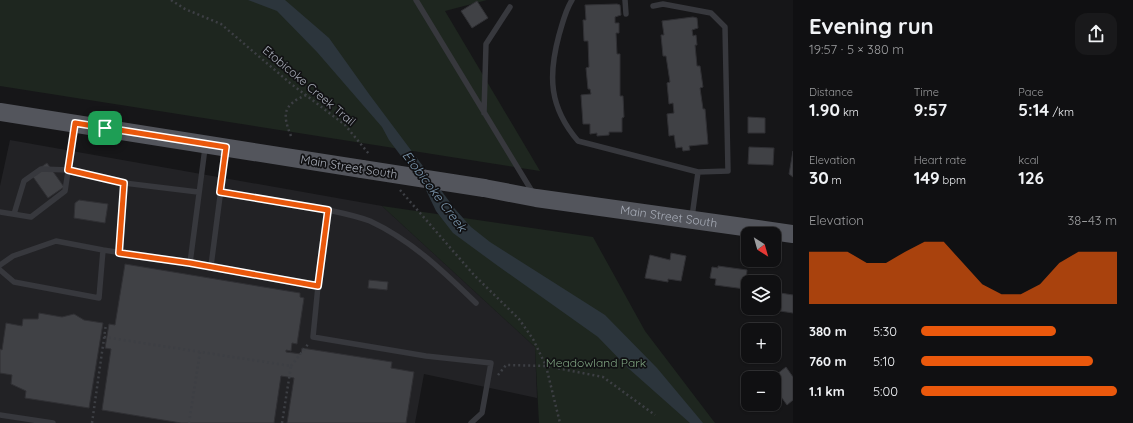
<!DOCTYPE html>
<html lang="en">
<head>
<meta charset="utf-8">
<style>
  body { margin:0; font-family:Quicksand,sans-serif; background:#19191b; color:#f1f3f6; height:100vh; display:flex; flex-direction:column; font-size:15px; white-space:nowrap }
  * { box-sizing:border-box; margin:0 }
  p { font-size:13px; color:#9c9d9f }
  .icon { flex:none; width:22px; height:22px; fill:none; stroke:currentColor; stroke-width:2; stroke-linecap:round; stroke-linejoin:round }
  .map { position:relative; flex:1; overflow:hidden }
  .details { display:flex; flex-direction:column; background:#101012; width:340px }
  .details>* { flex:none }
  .needle { width:26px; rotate:143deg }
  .buttons { position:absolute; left:741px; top:227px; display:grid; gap:8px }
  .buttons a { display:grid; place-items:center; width:40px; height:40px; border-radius:8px; background:#101012; box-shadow:0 1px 3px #0004,0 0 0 1px #303032; font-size:20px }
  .pin { position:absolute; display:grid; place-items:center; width:34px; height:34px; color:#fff; margin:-17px; border-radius:8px; box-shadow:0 2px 6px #0006 }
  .round { display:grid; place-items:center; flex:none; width:42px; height:42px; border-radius:12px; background:#19191b }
  .head { display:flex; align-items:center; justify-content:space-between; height:68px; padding:0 16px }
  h1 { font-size:22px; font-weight:700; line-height:30px }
  .figures { display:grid; grid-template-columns:repeat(3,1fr); gap:6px; height:68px; padding:4px 16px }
  .figures div { display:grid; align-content:center }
  .figures b { font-size:17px; font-weight:700 }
  .figures small { font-size:11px; font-weight:400 }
  .figures p { font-size:11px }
  .chart { height:112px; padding:8px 16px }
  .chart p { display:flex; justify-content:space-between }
  .chart svg { width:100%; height:72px; margin-top:4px; fill:#ea580c; opacity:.7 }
  ul { padding:0 16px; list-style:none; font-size:13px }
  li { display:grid; grid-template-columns:64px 48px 1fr; align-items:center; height:30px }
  li i { height:10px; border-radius:5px; background:#ea580c }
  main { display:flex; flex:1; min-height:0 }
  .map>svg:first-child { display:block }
</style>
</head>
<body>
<main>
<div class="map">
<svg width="793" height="423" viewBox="0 0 793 423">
  <rect width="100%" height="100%" fill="#161618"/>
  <path fill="#222225" d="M10 140 382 206 535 347 537 398 424 374 415 423H0V186Z"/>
  <path fill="#1e261f" d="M0 0H487L445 11 540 171 0 86Z
    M382 206 593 237 645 331 715 423H539L535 347Z"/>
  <path fill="#2c353c" d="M248 0H285L329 38 369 94 455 209 471 227 490 242 605 315 657 368 703 423H690L628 368 598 337 498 266 453 233 436 211 425 188 389 140 382 127 317 52 277 11Z"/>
  <path fill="#404145" stroke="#303034" d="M477 1 488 18 472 28 461 11Z
    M617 4 620 5 621 15 615 17V23H619V33H616L617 54H620V96H623L624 117 622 118V132H609V135L597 136V133L590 134V124H583L581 95 591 94 590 89H588L586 68 589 67 588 41H584L583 20H586L585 5Z
    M693 17 697 18 698 28 692 30 693 36 696 35 697 45H695L697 66H700L703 87 700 88 703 109H705L708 144 689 146 690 150 683 151 682 147 676 148 674 135 669 136 667 114 674 113 673 103 669 104 667 83 670 82 666 56H663L661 35H664L662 21Z
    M748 117 765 118V133H748Z
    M749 147 774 148 773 165 748 164Z
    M793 151V177L789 174Z
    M47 163 64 187 48 198 31 174Z
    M79 200 108 204 105 223 74 218 75 203Z
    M671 253 686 256 681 281 668 279V282L645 278 650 255 670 260Z
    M125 264 300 293V297L304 298 297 344 292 343 291 351 286 350V352L301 354 302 348 392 362 391 368 414 372 406 423H287L294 378 281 376 274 423H181L102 410 111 349 105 348 109 324 115 325Z
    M718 266 747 270 745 289 715 285 716 279 710 278 712 267 718 268Z
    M369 280 388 282 387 290 368 288Z
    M774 292 793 295V313L760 308H774Z
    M39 313 62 317 74 314 84 320 103 323 89 408 25 398 26 391 11 384 12 375 0 373V349L2 350 6 323 22 326 23 319H38Z
    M786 367 793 377V400L787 405 774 387V378H772Z"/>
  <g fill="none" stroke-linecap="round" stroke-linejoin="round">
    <path stroke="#3d3f44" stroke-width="2.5" stroke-dasharray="2 3" stroke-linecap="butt" d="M171 0 185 9 221 24 290 83 345 125 369 154
      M291 136C282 114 283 105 306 95
      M400 190 474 275 519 319 533 339 546 366 560 423
      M104 337 291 366 282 423
      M291 366 309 343
      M498 375 506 365 546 366 603 377 655 415
      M92 423 106 324
      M189 423 200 352"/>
    <path stroke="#37383d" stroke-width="5.5" d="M416 0 533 193
      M572 0C565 11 563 22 559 35 548 76 549 107 578 141L698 172
      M625 0 626 14
      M653 6 663 4 711 13 725 27 728 171 698 172 692 217
      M484 113 486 44 510 7
      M221 192 328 210
      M0 212 31 217 65 191 75 126
      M14 214 24 181 41 169 68 170 124 183
      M119 253 124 183 198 192
      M190 263 205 148
      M0 265 13 256 56 241 103 250 190 263 318 286 313 337 426 356 491 363 482 413 471 423
      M211 266 226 150
      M0 270 14 282 99 298 103 250
      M318 286 328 210C342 213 357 216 370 221 411 240 443 271 476 303
      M0 415 53 423"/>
    <g stroke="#53555c" stroke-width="18">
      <path d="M0 112 362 169"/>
      <path id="s1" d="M484 188 536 198 793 234"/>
    </g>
    <path stroke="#53555c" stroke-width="18" d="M362 169 484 188"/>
  </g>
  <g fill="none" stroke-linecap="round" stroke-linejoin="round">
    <defs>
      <path id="route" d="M75 123 226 147 220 192 328 210 318 286 190 263 119 253 124 183 68 170Z"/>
    </defs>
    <use href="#route" stroke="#fff" stroke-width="8"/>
    <use href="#route" stroke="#ea580c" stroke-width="5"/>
  </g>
  <g text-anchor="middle" stroke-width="3.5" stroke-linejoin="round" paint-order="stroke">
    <g font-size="12" fill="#a8adb8" stroke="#111113">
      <text transform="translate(309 86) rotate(40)" y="4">Etobicoke Creek Trail</text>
      <text transform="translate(349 167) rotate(9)" y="4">Main Street South</text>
      <text dy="4" stroke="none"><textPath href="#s1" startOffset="187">Main Street South</textPath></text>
    </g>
    <g font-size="12" fill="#7fa381" stroke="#111113">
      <text x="596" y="367">Meadowland Park</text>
    </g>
    <g font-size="13" font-style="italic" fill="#7f9bb3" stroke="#111113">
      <text transform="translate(435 191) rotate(53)" y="5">Etobicoke Creek</text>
    </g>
  </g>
</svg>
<div class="buttons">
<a><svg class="needle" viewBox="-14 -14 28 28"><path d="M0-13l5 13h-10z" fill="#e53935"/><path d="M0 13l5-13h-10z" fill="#9c9d9f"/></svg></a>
<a><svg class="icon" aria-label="layers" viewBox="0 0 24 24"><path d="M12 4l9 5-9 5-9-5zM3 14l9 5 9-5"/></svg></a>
<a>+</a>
<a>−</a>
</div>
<div class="pin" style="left:105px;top:128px;background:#1e9e55"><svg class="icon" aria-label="arrive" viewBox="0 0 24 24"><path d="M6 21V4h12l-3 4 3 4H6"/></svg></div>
</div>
<section class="details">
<div class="head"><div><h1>Evening run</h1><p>19:57 · 5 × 380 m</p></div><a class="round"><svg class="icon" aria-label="share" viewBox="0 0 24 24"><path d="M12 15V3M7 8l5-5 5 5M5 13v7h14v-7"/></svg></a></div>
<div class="figures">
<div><p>Distance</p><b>1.90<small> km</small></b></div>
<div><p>Time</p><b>9:57</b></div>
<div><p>Pace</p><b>5:14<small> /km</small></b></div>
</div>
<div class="figures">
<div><p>Elevation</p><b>30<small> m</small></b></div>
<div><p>Heart rate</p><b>149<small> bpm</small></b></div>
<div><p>kcal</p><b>126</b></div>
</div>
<div class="chart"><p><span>Elevation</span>38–43 m</p>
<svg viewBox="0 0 160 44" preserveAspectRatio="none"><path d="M0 44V12L10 12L20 12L30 19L40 19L50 12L60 6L70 6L80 19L90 32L100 38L110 38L120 32L130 19L140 12L150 12L160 12V44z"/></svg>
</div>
<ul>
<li><b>380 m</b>5:30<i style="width:69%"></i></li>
<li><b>760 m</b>5:10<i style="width:88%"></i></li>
<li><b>1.1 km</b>5:00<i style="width:100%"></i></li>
</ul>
</section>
</main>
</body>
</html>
